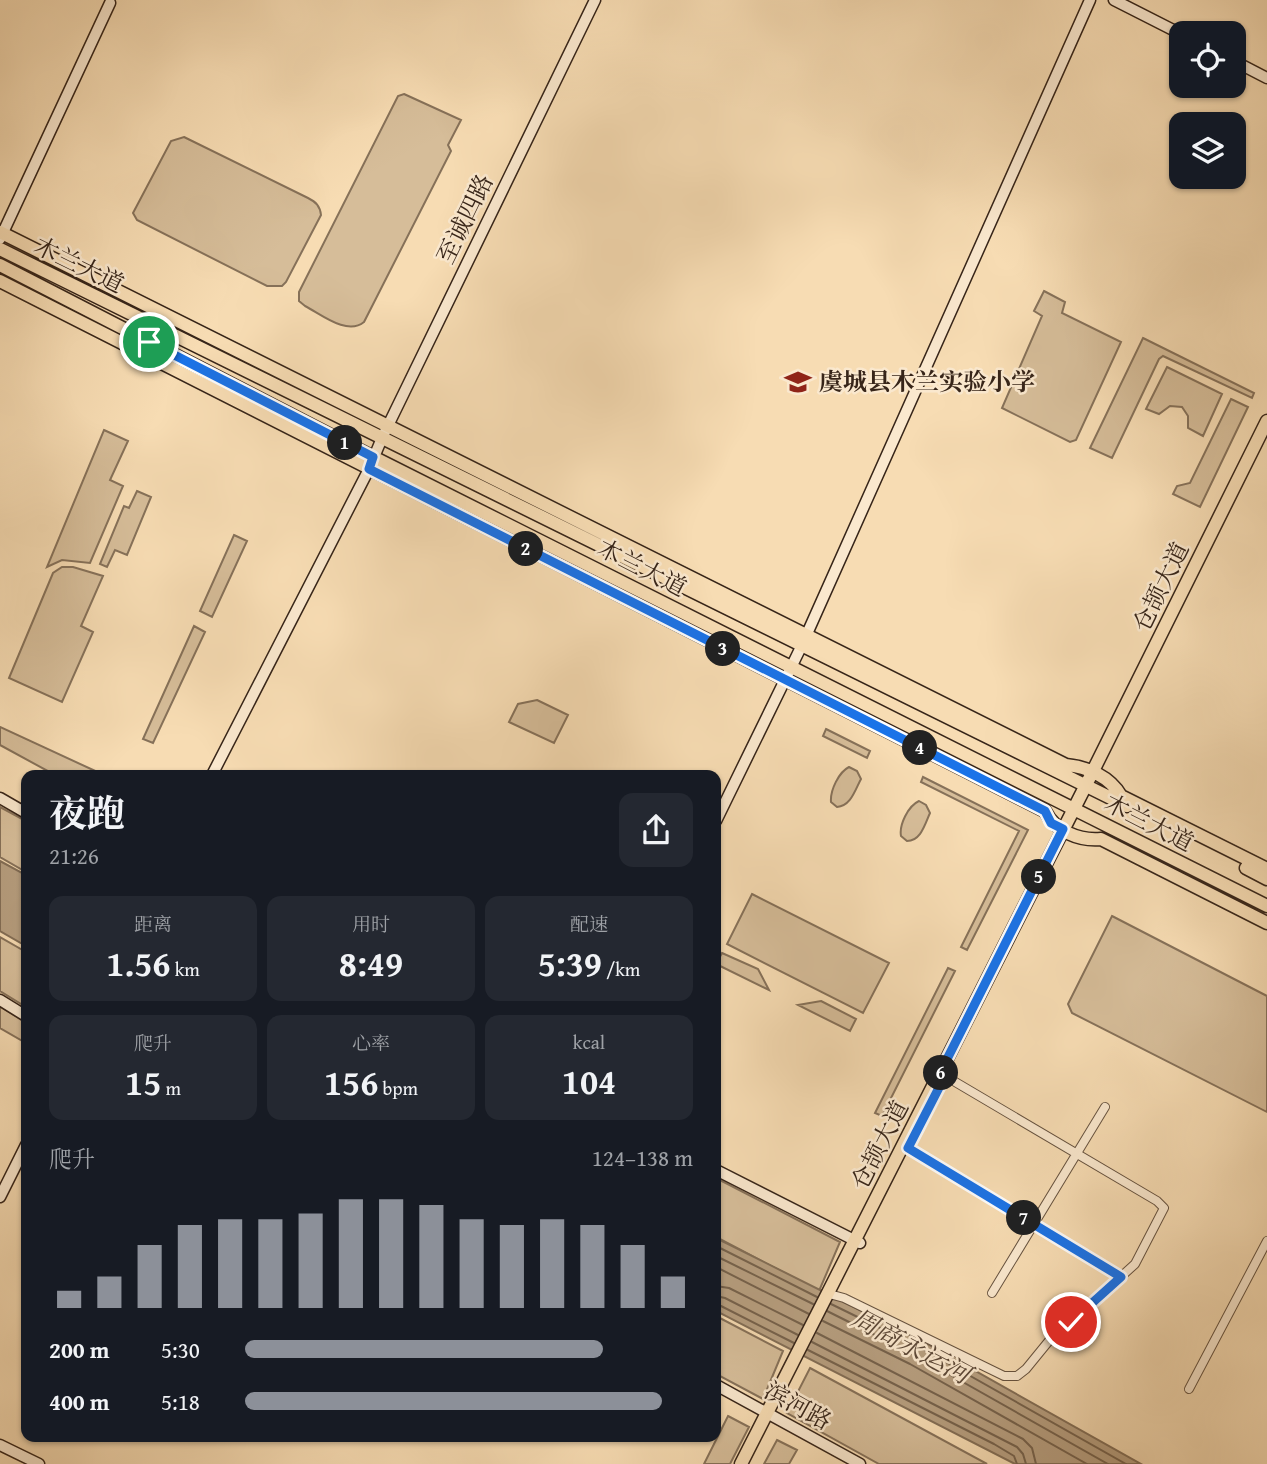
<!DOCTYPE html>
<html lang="zh">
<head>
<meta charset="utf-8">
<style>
  body { margin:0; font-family:"Gentium Book Plus","Noto Serif SC",serif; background:#242831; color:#f1f3f6; height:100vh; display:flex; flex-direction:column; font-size:26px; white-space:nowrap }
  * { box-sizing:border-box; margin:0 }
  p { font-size:23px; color:#9ea1a6 }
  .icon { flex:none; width:38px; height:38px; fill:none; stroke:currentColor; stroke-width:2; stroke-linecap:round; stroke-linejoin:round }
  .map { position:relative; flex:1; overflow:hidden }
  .details { position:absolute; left:21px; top:770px; width:700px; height:672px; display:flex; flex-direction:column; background:#171b24; border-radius:14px; box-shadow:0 2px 5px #0004 }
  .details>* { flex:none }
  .tools { position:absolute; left:1169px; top:21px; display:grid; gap:14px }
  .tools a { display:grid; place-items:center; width:77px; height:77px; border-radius:14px; background:#171b24; box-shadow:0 2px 5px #0004; font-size:35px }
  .pin { position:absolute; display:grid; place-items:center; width:60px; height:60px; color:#fff; margin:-30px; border:4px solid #fff; border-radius:50%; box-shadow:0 2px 7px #0007 }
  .km { position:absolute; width:35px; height:35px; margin:-18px; border-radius:50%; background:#222; color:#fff; font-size:19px; line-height:35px; text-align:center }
  .round { display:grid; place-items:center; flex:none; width:74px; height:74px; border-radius:14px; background:#242831 }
  .overview { display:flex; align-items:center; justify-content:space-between; height:119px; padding:0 28px }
  h1 { font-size:38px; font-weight:700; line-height:52px }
  .figures { display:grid; grid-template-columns:repeat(3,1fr); gap:10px; height:119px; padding:7px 28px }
  .figures div { display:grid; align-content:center; border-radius:14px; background:#242831; text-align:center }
  .figures b { font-size:35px; font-weight:700 }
  .figures small { font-size:19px; font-weight:400 }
  .figures p { font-size:19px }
  .chart { height:196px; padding:14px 28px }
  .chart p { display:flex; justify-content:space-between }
  .chart svg { width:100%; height:126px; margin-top:7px; stroke:#8c9099; stroke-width:6 }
  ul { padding:0 28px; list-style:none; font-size:23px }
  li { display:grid; grid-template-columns:112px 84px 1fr; align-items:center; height:52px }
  li i { height:18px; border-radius:9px; background:#8c9099 }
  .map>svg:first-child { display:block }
</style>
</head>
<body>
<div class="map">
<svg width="1267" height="1464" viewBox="0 0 1267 1464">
  <rect width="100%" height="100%" fill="#f7dcb3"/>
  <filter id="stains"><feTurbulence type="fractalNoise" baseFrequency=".00286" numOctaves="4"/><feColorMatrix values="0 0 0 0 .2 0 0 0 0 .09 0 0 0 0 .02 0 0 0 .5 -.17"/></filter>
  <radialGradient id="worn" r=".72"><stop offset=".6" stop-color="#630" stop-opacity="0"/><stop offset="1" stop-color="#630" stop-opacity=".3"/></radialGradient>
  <path fill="#d6bd99" stroke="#867159" stroke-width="2" d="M404 94 461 120 448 145 451 151 364 322C347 336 321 314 305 306L299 301V292L398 96Z
    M184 137 308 198C316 202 320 206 321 215L286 282 282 286H267L137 220 133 213 171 141Z
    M1044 291 1065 302 1062 313 1121 342 1076 440 1070 442 1002 408 1042 316 1034 311Z
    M1143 338 1254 393 1252 398 1163 356 1159 359 1112 458 1090 448Z
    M1167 367 1222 394 1203 436 1188 428V416L1182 407 1170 406 1159 414 1146 409Z
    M1231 399 1248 407 1200 507 1173 494 1177 486 1190 483Z
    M104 430 128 441 110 480 123 486 90 563 62 560 47 567Z
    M137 491 151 497 127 555 115 550 107 567 100 564 124 506 129 508Z
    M234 535 247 541 212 617 200 611Z
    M62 567H73L103 576 81 626 93 632 62 702 9 678 53 573Z
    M194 626 205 632 153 743 143 739Z
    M537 700 568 715 554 743 509 722 518 704Z
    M0 727 104 775H55L0 745Z
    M826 729 870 751 867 758 823 736Z
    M849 767 857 771 861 779C855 790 851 806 837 807L831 802C830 790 839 772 849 767Z
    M923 777 1028 830 967 950 961 947 1019 831 921 782Z
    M919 801 926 805 930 813C925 824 921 841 907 841L901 836C899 825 908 806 919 801Z
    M0 807 26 821V872L0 857Z
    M752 894 889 963 863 1013 727 944Z
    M1112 916 1267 996V1112L1072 1013 1068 1004Z
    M0 937 26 952V1007L0 991Z
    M722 953 758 969 769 990 716 964Z
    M948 968 955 971 882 1116 875 1113Z
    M821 1001 856 1019 850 1031 798 1005Z
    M0 1006 26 1023V1043L0 1028Z
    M716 1178 840 1242 819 1291 716 1237Z
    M716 1316 783 1351 763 1399 716 1374Z
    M810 1368 987 1464H879L787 1413Z
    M728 1416 749 1427 730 1464H704Z
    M777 1440 797 1450 789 1464H764Z"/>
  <path fill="#b69e7f" stroke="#836e56" stroke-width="2" d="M0 861 26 875V946L0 931Z
    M716 1238 922 1341 1141 1464H1015L716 1311Z"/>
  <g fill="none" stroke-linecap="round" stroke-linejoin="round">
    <path stroke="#76624c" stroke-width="2" d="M716 1246 817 1297
      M716 1256 813 1304
      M716 1267 809 1314
      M716 1286 729 1288 803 1325
      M716 1296 725 1298 798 1335
      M831 1304 919 1347 1126 1464
      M716 1305 721 1306 794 1343
      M827 1311 915 1355 1108 1464
      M823 1321 910 1364 1087 1464
      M817 1333 1023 1439 1032 1448 1036 1464
      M812 1342 1017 1447 1023 1454 1026 1464
      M808 1350 994 1444 1014 1456 1017 1464"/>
    <defs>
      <path id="street" d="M908 1148 1121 1277
        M992 1293 1105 1107
        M833 1295 844 1298 1004 1376H1017L1026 1369 1057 1331 1071 1322 1135 1264 1164 1208 1157 1201 940 1073
        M1189 1389 1267 1241"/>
      <path id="secondary" d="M1114 0 1181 34
        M1234 61 1267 78
        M0 239 110 3
        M212 775 369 469 382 438 595 0
        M0 798 26 813
        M716 821 802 645 1090 0
        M0 1000 26 1016
        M716 1170 860 1243
        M0 1197 26 1145
        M716 1385 860 1464
        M0 1445 39 1464"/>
      <path id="primary" d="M0 232 1066 765C1088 767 1110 777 1121 796L1267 869
        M0 249 1127 806
        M0 265 373 457 1267 906
        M0 281 1045 811C1055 831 1079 841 1101 839L1267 923
        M1246 868 1267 879
        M741 1464 1086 785 1267 421"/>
    </defs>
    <use href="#street" stroke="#675340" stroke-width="10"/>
    <use href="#secondary" stroke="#372519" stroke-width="13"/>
    <use href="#primary" stroke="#372519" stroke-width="15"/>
    <use href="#street" stroke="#fae8ce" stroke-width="8"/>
    <use href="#secondary" stroke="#fae8ce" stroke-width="10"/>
    <use href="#primary" stroke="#f7dcb3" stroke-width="12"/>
  </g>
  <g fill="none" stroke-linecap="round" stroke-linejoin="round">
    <defs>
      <path id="route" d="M149 342 373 457 369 469 1045 811 1051 823 1063 829 940 1073 945 1076 908 1148 1121 1277 1071 1322"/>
    </defs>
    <use href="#route" stroke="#fff" stroke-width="14"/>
    <use href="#route" stroke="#1a73e8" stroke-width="9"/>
  </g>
  <defs>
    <symbol id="school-bare" viewBox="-9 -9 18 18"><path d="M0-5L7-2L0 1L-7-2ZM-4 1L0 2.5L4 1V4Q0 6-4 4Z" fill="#8f2418" stroke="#fae8ce" stroke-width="2.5" paint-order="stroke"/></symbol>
  </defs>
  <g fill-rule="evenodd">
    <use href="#school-bare" x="779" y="363" width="38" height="38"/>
  </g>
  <g text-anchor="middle" stroke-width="5" stroke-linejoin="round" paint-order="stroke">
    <g font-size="24" fill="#372519" stroke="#fae8ce">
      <text transform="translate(465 219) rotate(-64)" y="8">至诚四路</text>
      <text transform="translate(79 265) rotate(26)" y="8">木兰大道</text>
      <text transform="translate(642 568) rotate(27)" y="8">木兰大道</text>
      <text transform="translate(1161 587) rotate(-64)" y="8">仓颉大道</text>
      <text transform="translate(1149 823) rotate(27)" y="8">木兰大道</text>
      <text transform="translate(880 1145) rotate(-63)" y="8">仓颉大道</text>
      <text transform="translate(798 1406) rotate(29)" y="8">滨河路</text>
    </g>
    <g font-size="24" font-weight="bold" fill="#372519" stroke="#fae8ce" text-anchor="start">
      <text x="819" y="390">虞城县木兰实验小学</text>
    </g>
    <g font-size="26" font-style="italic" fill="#5d4938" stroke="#fae8ce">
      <text transform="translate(911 1346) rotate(28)" y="9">周商永运河</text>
    </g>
  </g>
  <rect width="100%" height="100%" filter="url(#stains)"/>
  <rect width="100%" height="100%" fill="url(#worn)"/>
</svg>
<div class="tools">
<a><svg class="icon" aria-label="locate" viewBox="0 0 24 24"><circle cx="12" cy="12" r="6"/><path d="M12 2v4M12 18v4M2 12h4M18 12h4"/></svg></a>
<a><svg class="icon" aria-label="layers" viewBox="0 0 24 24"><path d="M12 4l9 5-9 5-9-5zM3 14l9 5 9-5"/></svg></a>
</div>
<div class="pin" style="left:149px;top:342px;background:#1e9e55"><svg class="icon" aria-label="arrive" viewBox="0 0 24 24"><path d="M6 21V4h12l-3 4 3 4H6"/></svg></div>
<div class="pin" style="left:1071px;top:1322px;background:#d93025"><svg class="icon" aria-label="check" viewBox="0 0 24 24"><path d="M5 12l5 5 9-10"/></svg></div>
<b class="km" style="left:345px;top:443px">1</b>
<b class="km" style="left:526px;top:549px">2</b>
<b class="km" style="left:723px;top:649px">3</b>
<b class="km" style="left:920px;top:748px">4</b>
<b class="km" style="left:1039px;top:877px">5</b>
<b class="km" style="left:941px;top:1073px">6</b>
<b class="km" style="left:1024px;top:1218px">7</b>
<section class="details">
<div class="overview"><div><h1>夜跑</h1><p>21:26</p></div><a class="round"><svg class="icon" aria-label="share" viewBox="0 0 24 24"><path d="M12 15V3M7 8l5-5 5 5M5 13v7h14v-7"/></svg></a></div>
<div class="figures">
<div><p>距离</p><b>1.56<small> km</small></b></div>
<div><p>用时</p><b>8:49</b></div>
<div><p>配速</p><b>5:39<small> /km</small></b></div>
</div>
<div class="figures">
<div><p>爬升</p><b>15<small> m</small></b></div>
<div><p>心率</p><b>156<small> bpm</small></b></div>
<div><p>kcal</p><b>104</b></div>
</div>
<div class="chart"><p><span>爬升</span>124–138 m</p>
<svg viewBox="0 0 160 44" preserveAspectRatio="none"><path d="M5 44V38M15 44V33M25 44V22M35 44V15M45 44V13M55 44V13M65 44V11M75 44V6M85 44V6M95 44V8M105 44V13M115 44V15M125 44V13M135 44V15M145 44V22M155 44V33"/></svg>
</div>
<ul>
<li><b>200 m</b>5:30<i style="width:80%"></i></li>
<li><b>400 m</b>5:18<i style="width:93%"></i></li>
</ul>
</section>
</div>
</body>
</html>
